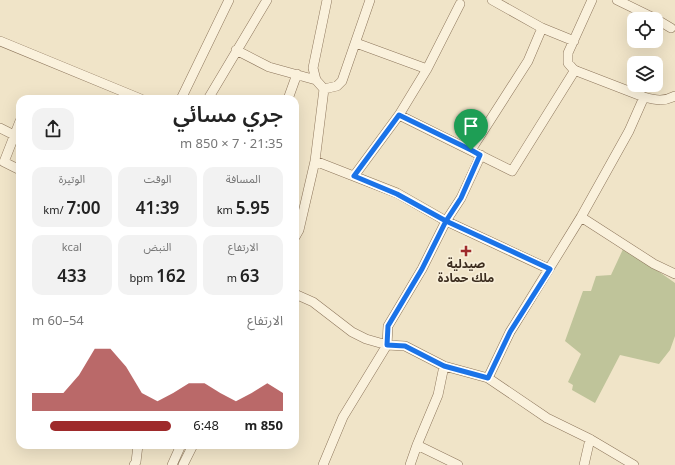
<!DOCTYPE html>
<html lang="ar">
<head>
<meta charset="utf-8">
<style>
  body { margin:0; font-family:Georgia,"Noto Sans Arabic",serif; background:#f2f2f2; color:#222; direction:rtl; height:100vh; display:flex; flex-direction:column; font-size:15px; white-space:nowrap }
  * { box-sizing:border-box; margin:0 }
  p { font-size:13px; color:#767676 }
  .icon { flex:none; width:22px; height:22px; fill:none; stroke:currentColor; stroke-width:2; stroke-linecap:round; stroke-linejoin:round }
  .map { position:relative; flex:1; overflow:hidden; direction:ltr }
  .drawer { position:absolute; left:16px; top:95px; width:283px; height:354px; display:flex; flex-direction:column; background:#fff; border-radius:12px; box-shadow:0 4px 16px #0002; direction:rtl }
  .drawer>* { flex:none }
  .tools { position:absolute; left:627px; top:12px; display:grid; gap:8px }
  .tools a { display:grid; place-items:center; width:36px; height:36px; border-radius:8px; background:#fff; box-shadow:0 4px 16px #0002; font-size:20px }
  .pin { position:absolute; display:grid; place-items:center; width:34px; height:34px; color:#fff; margin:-41px -17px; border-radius:50% 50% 50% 0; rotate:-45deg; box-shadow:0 0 4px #0007 }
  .pin .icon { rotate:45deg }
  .round { display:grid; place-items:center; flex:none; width:42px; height:42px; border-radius:12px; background:#f2f2f2 }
  .summary { display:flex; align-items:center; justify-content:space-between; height:68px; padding:0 16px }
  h1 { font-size:22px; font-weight:600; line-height:30px }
  .figures { display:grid; grid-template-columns:repeat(3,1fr); gap:6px; height:68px; padding:4px 16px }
  .figures div { display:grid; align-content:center; border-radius:10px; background:#f2f2f2; text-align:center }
  .figures b { font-size:17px; font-weight:600 }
  .figures small { font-size:11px; font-weight:400 }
  .figures p { font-size:11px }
  .chart { height:112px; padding:8px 16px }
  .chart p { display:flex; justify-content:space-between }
  .chart svg { width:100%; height:72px; margin-top:4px; fill:#9e2a2b; opacity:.7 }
  ul { padding:0 16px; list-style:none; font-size:13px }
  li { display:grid; grid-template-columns:64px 48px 1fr; align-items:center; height:30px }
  li i { height:10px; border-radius:5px; background:#9e2a2b }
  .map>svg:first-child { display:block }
</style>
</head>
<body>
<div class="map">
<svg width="675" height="465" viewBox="0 0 675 465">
  <rect width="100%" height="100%" fill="#f0e4c8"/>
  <path fill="#bfc49a" d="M624 247 675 283V336L670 350 659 364 620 355 595 403 572 390 573 385 568 382 581 354 565 341 583 291H591L596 276 611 275Z"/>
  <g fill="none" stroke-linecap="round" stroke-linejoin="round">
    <defs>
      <path id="minor" d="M492 0 542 28
        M592 0 568 53V63L574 70 644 97C655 100 664 102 675 96
        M617 0 656 19
        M656 19 671 28
        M0 41 141 99
        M356 43 427 69
        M236 50 269 67 316 80
        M324 89 337 86 342 81 370 0
        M181 99 229 0
        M208 99 267 0
        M288 99 297 74
        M399 115 512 171 575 70
        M20 121 4 162 20 170
        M0 128 14 135
        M471 150 528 61 542 28 574 41
        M315 161 397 193 446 221 549 269
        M354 176 399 115 427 69 460 4
        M581 217 654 264 675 274
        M295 237 299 230 315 161 324 89 316 80 313 68 327 0
        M295 294 313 302 352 332 366 339 387 345 405 346 444 366 488 378
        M417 445 458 465
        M134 465 136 462 138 445
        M172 465 181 445
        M183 465 193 445
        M323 465 343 417 387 345 388 326 422 269 446 221 461 198 481 155
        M410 465 417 445 438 395 444 366
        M584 465 590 439
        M634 465 590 439 547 418 488 378 510 332 581 217 629 131 644 97"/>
    </defs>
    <use href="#minor" stroke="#8d765c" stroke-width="10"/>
    <use href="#minor" stroke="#faf1dc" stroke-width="9"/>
  </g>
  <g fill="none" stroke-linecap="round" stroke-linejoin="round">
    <defs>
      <path id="route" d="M471 150 399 115 354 176 397 194 446 221 422 269 388 326 387 345 405 346 444 366 488 378 510 332 550 269 446 221 461 198 480 155 471 150"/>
    </defs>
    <use href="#route" stroke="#fff" stroke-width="8"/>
    <use href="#route" stroke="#1a73e8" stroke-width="5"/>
  </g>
  <path fill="#9e2a2b" stroke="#f7eed8" stroke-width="1.5" d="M464 245h4v4h4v4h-4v4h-4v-4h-4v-4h4z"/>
  <g text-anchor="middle" stroke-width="3.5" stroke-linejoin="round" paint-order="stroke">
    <g font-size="12" font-weight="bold" fill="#3d2e20" stroke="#f7eed8">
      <text x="466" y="268">صيدلية<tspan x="466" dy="14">ملك حمادة</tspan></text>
    </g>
  </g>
</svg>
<div class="tools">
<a><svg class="icon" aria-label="locate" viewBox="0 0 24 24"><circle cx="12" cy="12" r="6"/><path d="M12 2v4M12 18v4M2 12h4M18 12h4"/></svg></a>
<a><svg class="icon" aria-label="layers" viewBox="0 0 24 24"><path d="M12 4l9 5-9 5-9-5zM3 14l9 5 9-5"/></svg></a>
</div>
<div class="pin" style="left:471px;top:150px;background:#1e9e55"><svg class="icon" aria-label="arrive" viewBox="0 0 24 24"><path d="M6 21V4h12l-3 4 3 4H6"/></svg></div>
<section class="drawer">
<div class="summary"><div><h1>جري مسائي</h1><p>21:35 · 7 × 850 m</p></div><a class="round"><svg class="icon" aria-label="share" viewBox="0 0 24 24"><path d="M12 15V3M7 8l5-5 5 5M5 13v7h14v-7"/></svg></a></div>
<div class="figures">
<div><p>المسافة</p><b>5.95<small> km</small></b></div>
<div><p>الوقت</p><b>41:39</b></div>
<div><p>الوتيرة</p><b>7:00<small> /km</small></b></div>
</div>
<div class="figures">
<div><p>الارتفاع</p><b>63<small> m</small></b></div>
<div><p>النبض</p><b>162<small> bpm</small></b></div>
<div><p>kcal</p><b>433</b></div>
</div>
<div class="chart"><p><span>الارتفاع</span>54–60 m</p>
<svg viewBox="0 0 160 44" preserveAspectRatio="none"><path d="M0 44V33L10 33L20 33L30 22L40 6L50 6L60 17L70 33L80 38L90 33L100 27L110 27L120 33L130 38L140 33L150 27L160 33V44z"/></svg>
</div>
<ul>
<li><b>850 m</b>6:48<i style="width:87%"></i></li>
</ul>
</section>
</div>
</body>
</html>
